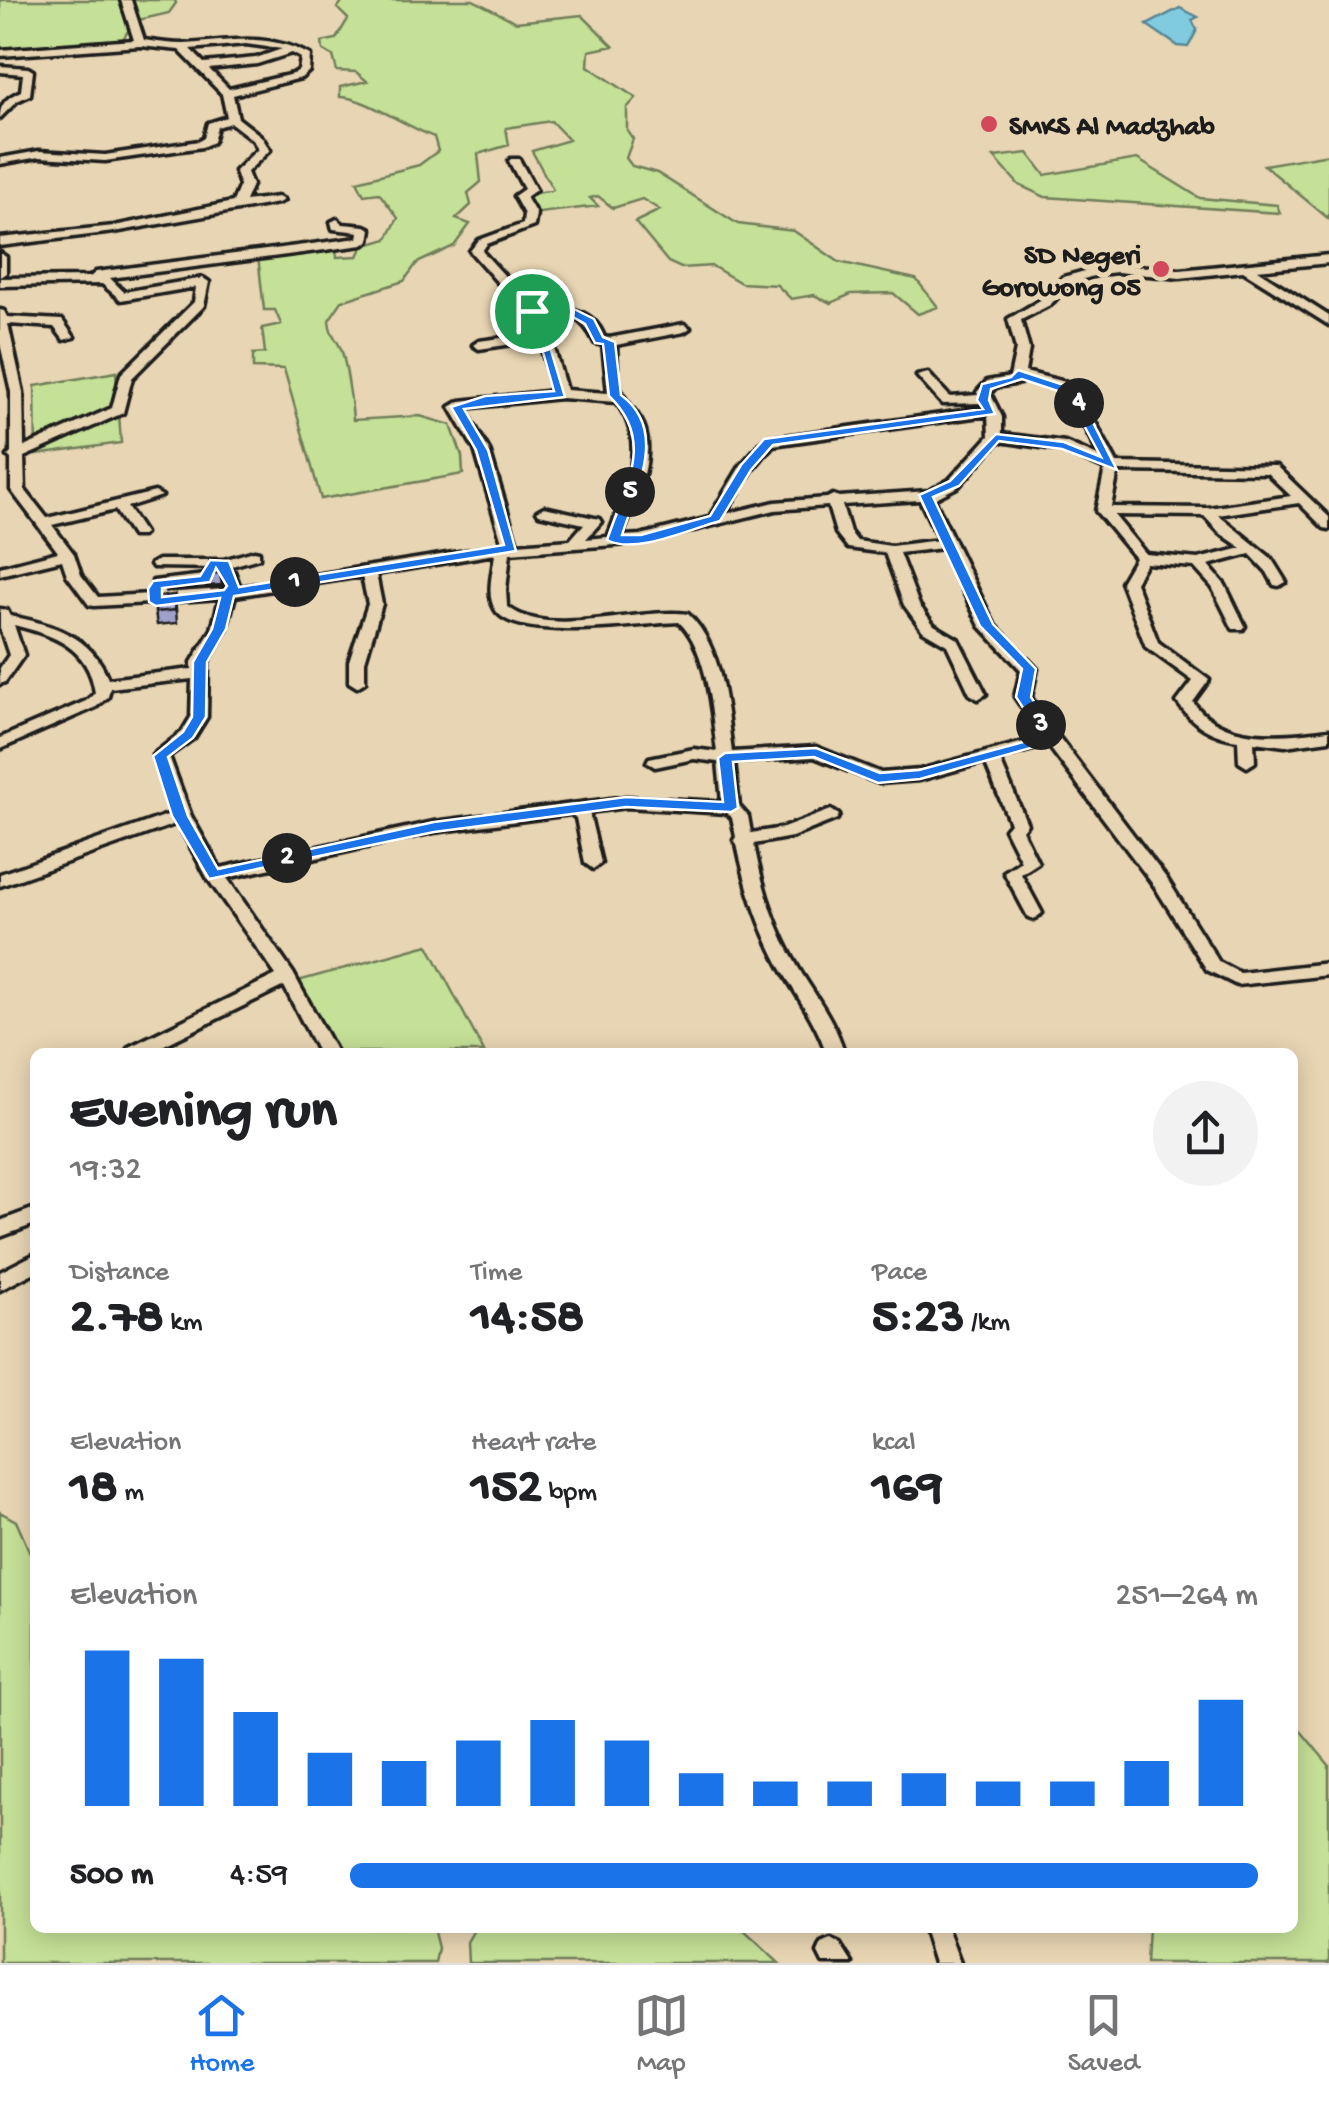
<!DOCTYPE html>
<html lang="en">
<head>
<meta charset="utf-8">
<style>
  body { margin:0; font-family:"Gochi Hand",sans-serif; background:#f2f2f2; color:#202124; height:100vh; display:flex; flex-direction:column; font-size:38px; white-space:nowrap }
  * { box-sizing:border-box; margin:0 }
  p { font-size:32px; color:#757577 }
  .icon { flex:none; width:55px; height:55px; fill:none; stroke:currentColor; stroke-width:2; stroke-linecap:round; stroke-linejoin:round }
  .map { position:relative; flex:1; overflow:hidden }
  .sheet { position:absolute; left:30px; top:1048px; width:1268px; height:885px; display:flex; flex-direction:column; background:#fff; border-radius:15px; box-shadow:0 5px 25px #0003 }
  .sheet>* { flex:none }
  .pin { position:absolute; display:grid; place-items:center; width:85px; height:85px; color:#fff; margin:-42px; border:5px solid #fff; border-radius:50%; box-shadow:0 2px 10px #0007 }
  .km { position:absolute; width:50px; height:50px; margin:-25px; border-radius:50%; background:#222; color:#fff; font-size:28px; line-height:50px; text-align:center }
  .round { display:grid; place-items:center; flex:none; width:105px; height:105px; border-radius:52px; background:#f2f2f2 }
  .summary { display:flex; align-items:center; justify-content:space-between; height:170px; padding:0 40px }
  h1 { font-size:55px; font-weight:800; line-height:75px }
  .metrics { display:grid; grid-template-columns:repeat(3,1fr); gap:15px; height:170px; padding:10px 40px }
  .metrics div { display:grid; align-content:center }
  .metrics b { font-size:50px; font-weight:800 }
  .metrics small { font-size:28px; font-weight:400 }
  .metrics p { font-size:28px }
  .chart { height:280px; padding:20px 40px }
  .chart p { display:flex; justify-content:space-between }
  .chart svg { width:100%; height:180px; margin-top:10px; stroke:#1a73e8; stroke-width:6 }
  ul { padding:0 40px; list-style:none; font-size:32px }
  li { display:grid; grid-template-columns:160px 120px 1fr; align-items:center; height:75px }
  li i { height:25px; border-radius:12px; background:#1a73e8 }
  .menu { display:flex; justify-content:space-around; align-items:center; height:140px; border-top:2px solid #e0e0e0; background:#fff; font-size:28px; color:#757577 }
  .menu a { display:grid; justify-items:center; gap:5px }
  .menu .active { color:#1a73e8 }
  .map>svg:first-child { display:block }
</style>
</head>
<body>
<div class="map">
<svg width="1329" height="1963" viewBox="0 0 1329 1963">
  <rect width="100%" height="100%" fill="#e8d5b3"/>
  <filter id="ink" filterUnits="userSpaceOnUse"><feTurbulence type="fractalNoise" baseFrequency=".01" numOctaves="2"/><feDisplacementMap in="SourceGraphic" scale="20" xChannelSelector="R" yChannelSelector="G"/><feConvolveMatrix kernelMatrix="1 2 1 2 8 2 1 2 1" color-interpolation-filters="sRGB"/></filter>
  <g filter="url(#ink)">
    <path fill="#c5e097" stroke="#707e5a" stroke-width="2.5" d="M0 0H175L176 3 169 13 134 21 122 41 0 51Z
      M344 0H473L516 22 582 15 613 46 589 51 588 66 636 98 627 108V130L633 139 626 158 632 166 657 173 738 224 794 231 839 262 916 279 938 307 918 314 893 293 851 294 831 303 814 295 791 299 777 285 741 283 712 266 681 268 668 262 635 222 660 210 642 199 613 208 598 196 590 198 598 206 531 214 525 195 553 190 532 151 569 140 551 121 506 128 509 145 478 154 481 182 468 193 471 205 456 219 470 224 454 246 417 263 404 281 342 301 329 320C330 335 336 337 341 349 346 362 352 404 353 420L420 416 451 425 462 456 463 474 321 499 284 369 253 368V354L265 353 262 328 281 324 275 310H264L258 256 336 249 337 257 358 256 363 246 387 239 398 218 379 193 364 195 357 181 419 165 438 151 434 137C407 127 362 96 340 97V87L367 81 356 72 337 71 333 56 323 50 322 42 336 39 348 19 337 8Z
      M1028 153 1045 175 1137 159 1200 198 1277 205 1280 213 1045 197 1019 185 994 157Z
      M1329 154V219L1264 165Z
      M116 372 121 443 36 455 35 386Z
      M428 945 484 1052H335L298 981Z
      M0 1512 16 1521 35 1564V1928H433L438 1948 435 1963H0Z
      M1300 1730 1329 1765V1963H1146L1148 1928H1292V1734Z
      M475 1928H741L779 1963H468L467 1942Z"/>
    <path fill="#81cbe1" stroke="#598592" stroke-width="2.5" d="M1180 8 1198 17 1192 20 1197 30 1188 47 1178 46 1147 25Z"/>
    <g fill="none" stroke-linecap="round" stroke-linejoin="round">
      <defs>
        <path id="minor" d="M121 0H131L144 40C157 42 171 44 184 44 230 41 268 32 310 55L309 71 301 78 233 95 238 118 261 136 270 150 247 172 252 185 245 201 278 197 284 200 278 203 114 232 0 246V238L114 226 233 202 240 185 235 171 258 149 253 140 231 123 217 127 213 142 202 147 105 161 39 157 0 164V158L39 151 105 155 199 141 204 138 208 123 227 117 222 94 179 50 140 46 0 56V50L134 40ZM246 44 282 49 256 58 204 63 190 49ZM292 53 301 58 299 70 293 74 229 89 209 69 257 64Z
          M0 66 28 68 33 71 30 95 17 101 0 118C0 103 8 97 21 91L23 74 0 72Z
          M511 159H519L536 190 526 197 536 214 534 226 487 244 482 251 533 307C561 306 593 306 604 337L609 338 684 324 690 328 684 332 616 345C617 358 616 379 621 391 626 404 641 414 645 430 654 465 634 504 622 536L641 535 709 518 741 465 764 439 984 408 982 403 942 404 917 376 928 373 950 397 978 395 977 392 987 381 1010 377 1016 349 1008 319 1042 299 1063 277 1099 267 1117 264 1180 270 1329 255V263L1257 270 1329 316V325L1243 271 1180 278 1117 272 1100 274 1071 283 1050 305 1021 320 1029 349 1025 372 1065 382 1079 392 1117 463 1276 466 1329 517V529L1324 528 1299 503 1218 515 1271 558 1286 582 1279 586 1274 585 1267 572 1250 554 1208 565 1225 585 1245 626 1243 629H1233L1212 587 1194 567 1146 563 1135 582 1158 642 1209 680 1193 702C1223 744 1284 736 1329 730V740L1285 746 1254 742 1255 762 1247 767 1239 762 1238 740C1211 736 1193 725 1177 702L1193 681 1146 647 1121 582 1135 558 1096 511 1105 469 1062 450 999 441 959 486 934 499 994 624 1037 669 1031 697 1039 711 1167 879 1219 962 1240 973 1329 963V975L1237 985 1207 970 1155 887 1048 745 999 758 1027 824 1022 830 1038 863 1021 874 1042 913 1034 919 1028 917 1004 872 1021 861 1005 829 1010 823 985 762 920 780 879 783 814 757 734 762 739 806 748 816 751 833 783 828 831 810 839 815 837 819 792 837 754 844C762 887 776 931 799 969 816 997 835 1021 844 1052H826C816 1022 798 998 782 970 760 930 746 888 737 844L734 840 736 837 732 818 727 813 626 807 589 812 601 863 593 869 585 863 576 818 571 814 434 832 227 878 293 973 336 1052H318L284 986 150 1052H126L129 1047 276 975 208 879 178 823 0 886V874L173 813 153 755 182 732 191 717 192 679 110 688 108 697 96 707 0 749V738L86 701 95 693C89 647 54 635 14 625L24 655 5 682 0 684V668L9 655 0 628V609L7 610 10 616C51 624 93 636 108 679L192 669V662L212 629 220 598 163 602 156 605 150 603 94 606 89 605 67 575 62 560 0 575V567L58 552 11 490V459L8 456 11 453V392L0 343V310L4 311 7 317 62 320 74 337 64 340 54 327 8 324 23 392 24 447 112 408 121 374 194 302 196 287 121 300 102 284 0 286V278L90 277 96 272 358 238 359 232 333 229 331 222 337 219 343 224 365 226 371 229 369 241 363 245 110 278 124 292 203 278 209 282 204 306 132 378 123 413 24 457 25 490 47 518 155 492 162 496 127 507 144 533 142 536H132L115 510 52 525 74 554 81 575 98 597 150 594 153 581 205 575 212 579 210 582 165 588 164 593 224 589 226 586 219 568 153 567 151 564 158 560H223L254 551 259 552V558L232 566 240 587 503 545 475 450 450 407 460 401 554 391 539 340 479 349 473 345 479 341 537 333 535 325 470 251 479 240 523 224 524 214 514 196 524 189 509 161ZM539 314C569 314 581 314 595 343L603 345 608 393 566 390 547 324ZM1022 379 1055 388 1069 397 1100 457 1065 442 1002 434V417L990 393 996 387 1020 383ZM561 398 616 402C650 444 624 493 608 537L586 539 601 522 599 519 544 507 537 511 539 514 584 524 570 540 517 544 489 450 464 408ZM988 415 989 436 949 480 929 491 839 497 833 495 827 498 775 502 725 514 752 470 773 445ZM1118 471 1267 473 1291 496 1208 508 1111 507ZM920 500 939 540 891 546 857 541 850 532 842 505ZM828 506 836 533 848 548 885 553 904 605 923 631 947 645 970 694 978 699 986 694 958 639 934 625 919 605 899 553 943 548 980 626 1021 670 1015 697 1042 737 920 770 881 773 816 747 732 752C726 707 723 647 688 614 640 607 545 640 507 606L506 590 510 553 641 543 775 510ZM1114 515 1204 516 1220 533 1242 548 1198 559 1146 554ZM495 554C493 571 486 594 495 609 514 644 643 623 679 622 708 649 712 714 717 752L694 749 649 758 647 762 655 767 694 759 718 762 722 802 626 797 434 822 220 868 191 816 169 756 194 738 207 717 208 662 226 629 235 596 362 576 368 604 349 661V682L357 687 365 682V661L382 604 376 574Z
          M0 253 6 257V273L0 277Z
          M35 1208V1224L0 1237V1221Z
          M35 1254V1272L0 1290V1272Z
          M923 1928H947L960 1963H934Z
          M831 1940 840 1944 852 1963H823L818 1953 822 1944Z"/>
      </defs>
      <use href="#minor" stroke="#1c1c1c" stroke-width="7"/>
      <use href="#minor" fill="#e8d5b3" fill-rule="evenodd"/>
    </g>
    <path fill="#9fa0cb" stroke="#1c1c1c" stroke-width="2.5" d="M210 562 220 573 222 585 206 586 204 574 211 569Z
      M175 595 177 623 157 625 155 612Z"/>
    <path fill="#b9baec" stroke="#1c1c1c" stroke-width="2.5" d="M210 562H215L220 573 204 574 213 568Z
      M175 595V610L155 612V597Z"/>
  </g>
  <path fill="#1a73e8" stroke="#fff" stroke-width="2.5" fill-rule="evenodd" d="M568 306 594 319 603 337 615 342 621 395C669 430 636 490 622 535H641L710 516 741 465 764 439 983 409 977 400 982 384 1011 377 1018 370 1076 389 1117 470 1062 449 999 441 959 486 933 497 993 624 1036 669 1031 697 1059 740 920 779 878 783 814 757 733 762 738 808 731 812 626 807 434 832 209 879 172 816 153 756 183 732 192 717 193 662 212 629 220 598 156 606 149 602 148 589 153 581 200 576 210 560 229 561 239 587 504 545 476 450 451 407 485 396 554 391 535 324 527 311ZM566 313 585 324 595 343 603 344 609 396C656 441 625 486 607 540 635 555 690 529 720 521L751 470 773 445 995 414 989 400 991 389 1022 379 1067 394 1101 457 1064 442 996 434 950 481 919 495 980 626 1022 669 1016 697 1042 737 919 770 880 773 816 748 725 753 718 758 723 802 626 797 434 822 218 869 188 816 168 757 193 738 206 717 207 662 226 629 234 596 516 551 488 450 464 409 565 397 540 314ZM216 568 227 586 224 590 162 597V588L210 582Z"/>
  <g fill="#d1495b" stroke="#e8d5b3" stroke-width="4">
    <circle cx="989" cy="124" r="10"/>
    <circle cx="1161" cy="269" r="10"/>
  </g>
  <g text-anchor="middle" stroke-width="10" stroke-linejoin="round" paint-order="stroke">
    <g font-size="28" font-weight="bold" fill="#1c1c1c" stroke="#e8d5b3" text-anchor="start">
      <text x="1009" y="134">SMKS Al Madzhab</text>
      <text x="1141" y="263" text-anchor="end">SD Negeri<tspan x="1141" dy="32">Gorowong 05</tspan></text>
    </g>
  </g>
</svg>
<div class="pin" style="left:532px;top:311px;background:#1e9e55"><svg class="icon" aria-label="arrive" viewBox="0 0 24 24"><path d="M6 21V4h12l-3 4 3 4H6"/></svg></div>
<b class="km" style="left:295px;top:582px">1</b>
<b class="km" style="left:287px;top:858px">2</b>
<b class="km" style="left:1041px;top:725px">3</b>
<b class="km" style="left:1079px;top:403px">4</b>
<b class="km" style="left:630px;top:492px">5</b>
<section class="sheet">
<div class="summary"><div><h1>Evening run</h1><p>19:32</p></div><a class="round"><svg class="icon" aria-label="share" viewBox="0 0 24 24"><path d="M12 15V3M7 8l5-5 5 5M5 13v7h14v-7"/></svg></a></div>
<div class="metrics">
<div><p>Distance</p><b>2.78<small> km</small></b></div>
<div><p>Time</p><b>14:58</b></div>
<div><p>Pace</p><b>5:23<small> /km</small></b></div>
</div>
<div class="metrics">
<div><p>Elevation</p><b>18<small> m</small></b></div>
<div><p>Heart rate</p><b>152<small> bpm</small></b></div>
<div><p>kcal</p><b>169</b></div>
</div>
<div class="chart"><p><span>Elevation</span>251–264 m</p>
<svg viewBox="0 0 160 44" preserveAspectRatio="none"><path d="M5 44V6M15 44V8M25 44V21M35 44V31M45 44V33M55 44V28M65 44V23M75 44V28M85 44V36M95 44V38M105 44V38M115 44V36M125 44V38M135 44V38M145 44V33M155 44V18"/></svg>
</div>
<ul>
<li><b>500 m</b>4:59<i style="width:100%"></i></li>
</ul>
</section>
</div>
<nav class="menu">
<a class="active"><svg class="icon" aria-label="home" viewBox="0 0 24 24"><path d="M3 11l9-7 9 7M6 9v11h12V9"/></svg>Home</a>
<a><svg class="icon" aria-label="map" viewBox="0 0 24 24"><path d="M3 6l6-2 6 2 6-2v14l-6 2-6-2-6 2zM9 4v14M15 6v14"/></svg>Map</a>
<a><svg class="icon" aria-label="saved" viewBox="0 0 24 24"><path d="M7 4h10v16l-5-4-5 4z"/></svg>Saved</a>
</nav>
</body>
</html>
